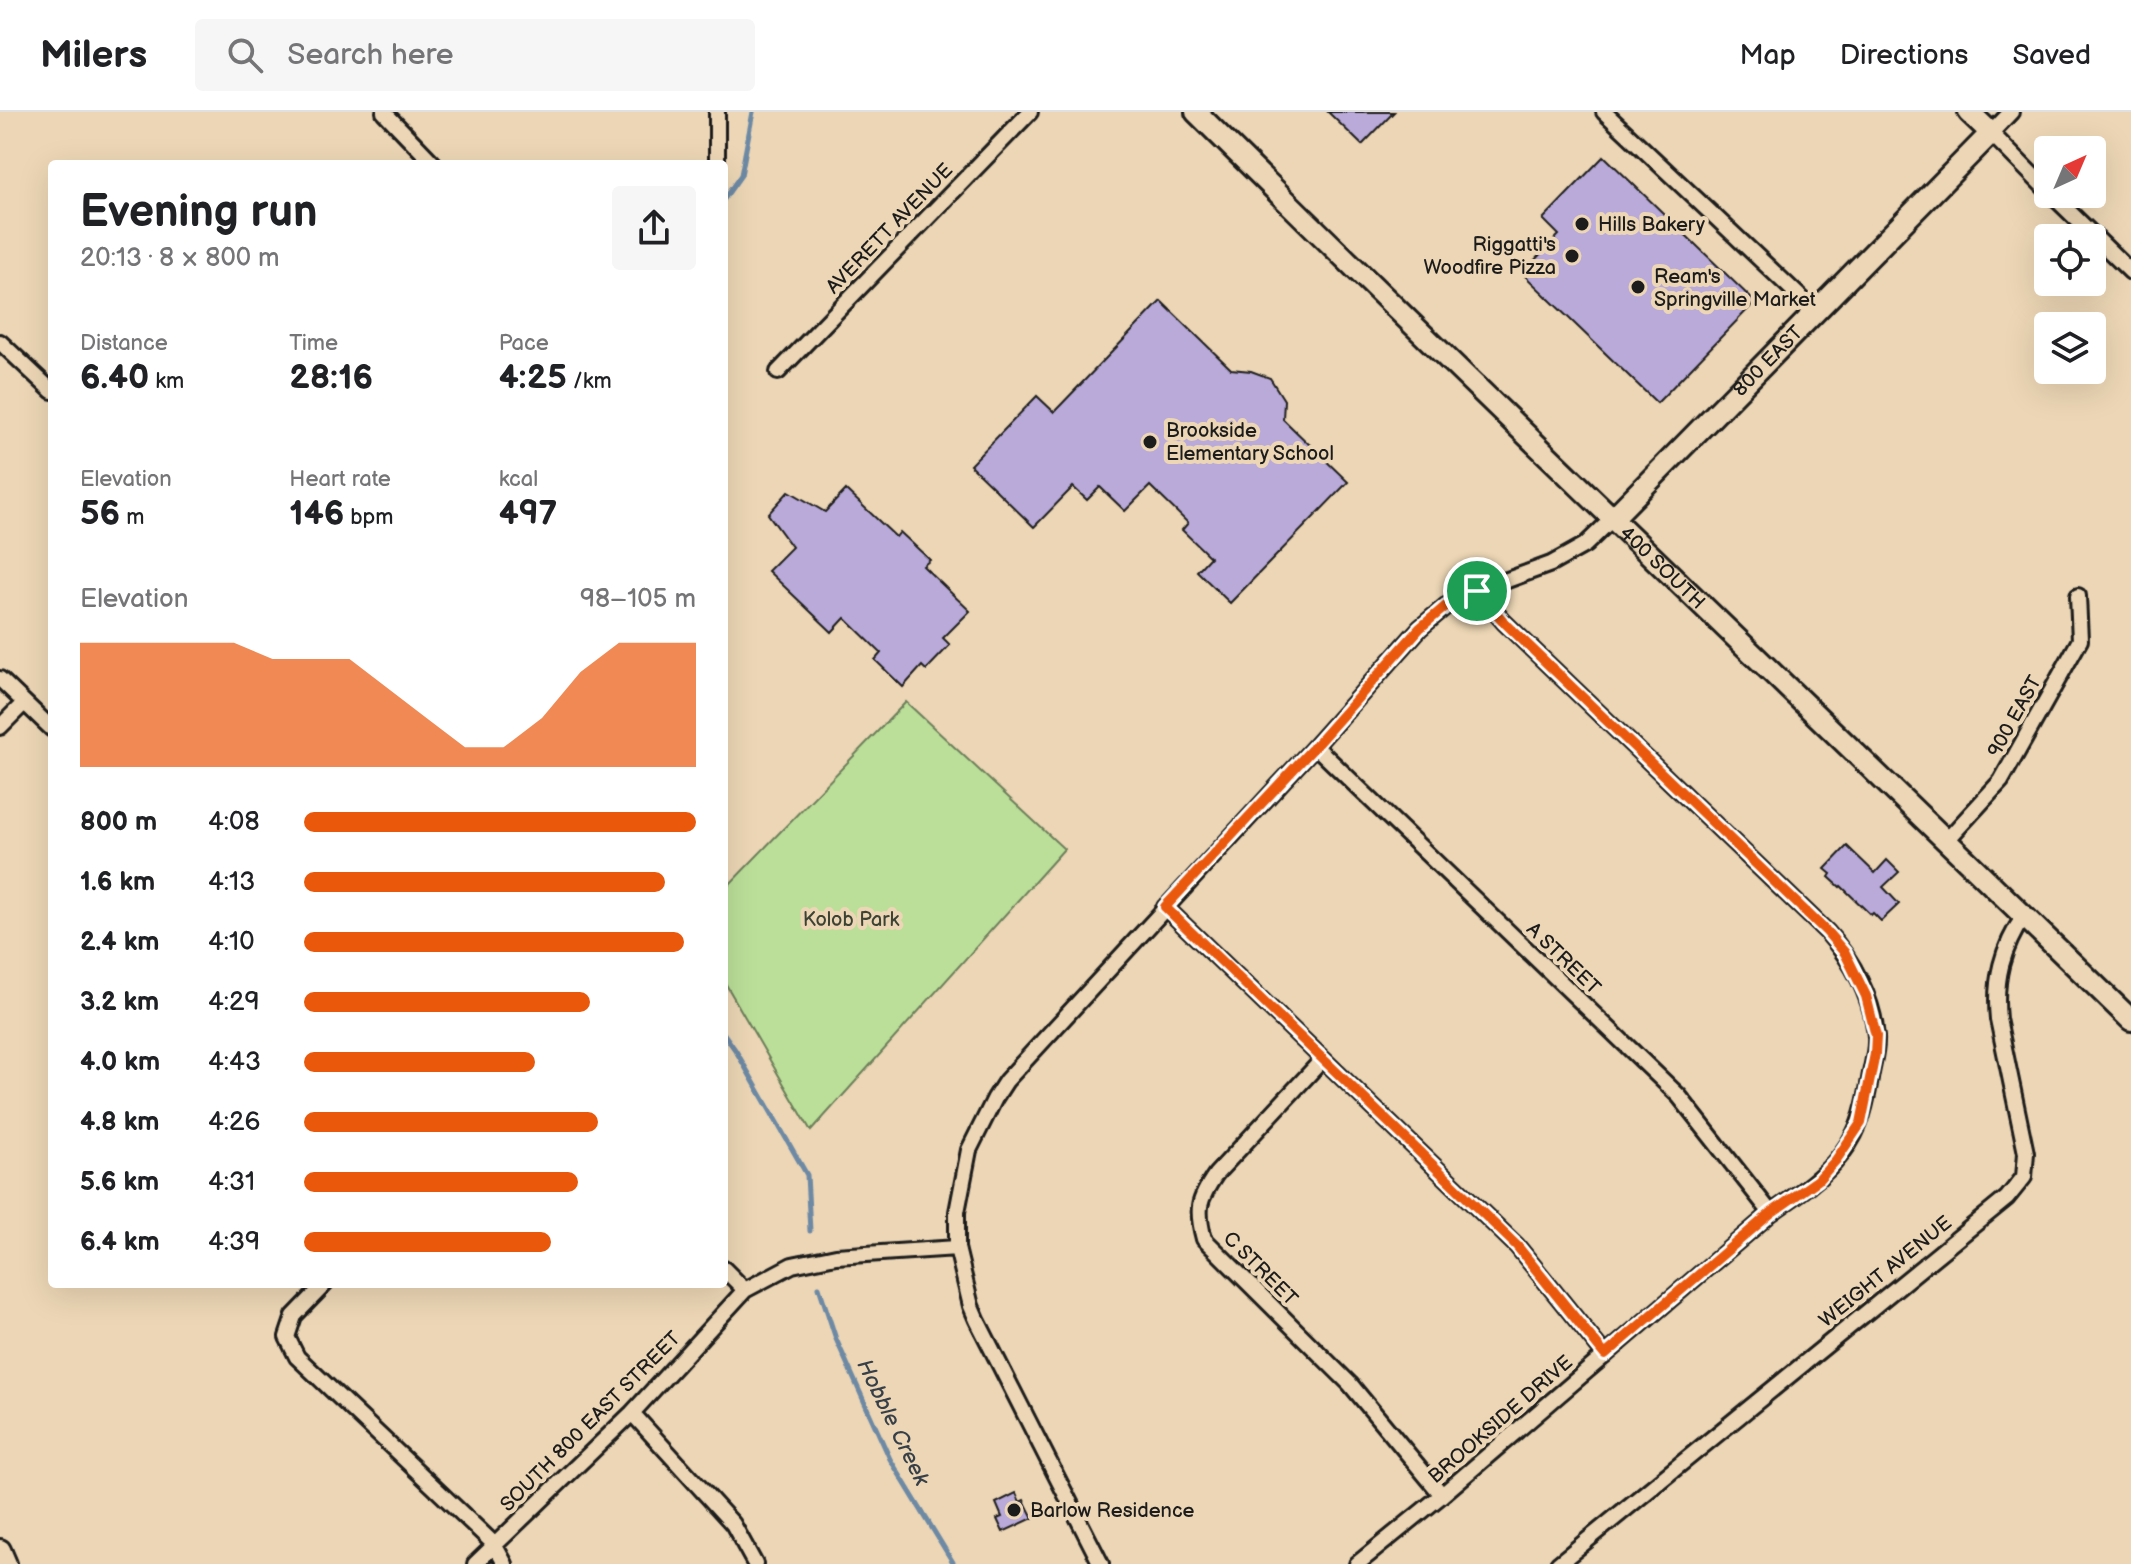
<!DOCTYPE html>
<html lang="en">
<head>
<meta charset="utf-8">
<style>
  body { margin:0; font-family:"Balsamiq Sans",sans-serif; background:#f6f6f6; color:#202124; height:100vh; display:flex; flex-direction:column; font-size:30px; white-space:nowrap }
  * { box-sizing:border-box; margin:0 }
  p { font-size:26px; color:#757577 }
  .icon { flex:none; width:44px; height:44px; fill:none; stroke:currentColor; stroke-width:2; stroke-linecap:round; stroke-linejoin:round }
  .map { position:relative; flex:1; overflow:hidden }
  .details { position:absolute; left:48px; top:48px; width:680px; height:1128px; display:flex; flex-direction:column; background:#fff; border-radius:8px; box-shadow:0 8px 32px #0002 }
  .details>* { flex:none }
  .needle { width:52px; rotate:44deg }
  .tools { position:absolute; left:2034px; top:24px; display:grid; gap:16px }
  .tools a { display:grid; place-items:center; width:72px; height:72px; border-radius:8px; background:#fff; box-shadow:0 8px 32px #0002; font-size:40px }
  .pin { position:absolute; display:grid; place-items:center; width:68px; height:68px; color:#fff; margin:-34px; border:4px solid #fff; border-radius:50%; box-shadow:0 2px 8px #0007 }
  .round { display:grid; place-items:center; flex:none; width:84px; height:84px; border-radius:8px; background:#f6f6f6 }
  .headline { display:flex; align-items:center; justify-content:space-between; height:136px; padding:0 32px }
  h1 { font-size:44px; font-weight:600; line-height:60px }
  .stats { display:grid; grid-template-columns:repeat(3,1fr); gap:12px; height:136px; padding:8px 32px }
  .stats div { display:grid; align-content:center }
  .stats b { font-size:34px; font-weight:600 }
  .stats small { font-size:22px; font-weight:400 }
  .stats p { font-size:22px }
  .chart { height:224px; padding:16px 32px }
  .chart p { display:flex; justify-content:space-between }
  .chart svg { width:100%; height:144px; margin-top:8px; fill:#ea580c; opacity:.7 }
  ul { padding:0 32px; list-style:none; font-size:26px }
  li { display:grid; grid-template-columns:128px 96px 1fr; align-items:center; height:60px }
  li i { height:20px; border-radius:10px; background:#ea580c }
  header { display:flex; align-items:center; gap:48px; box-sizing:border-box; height:112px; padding:0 40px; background:#fff; border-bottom:2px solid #e0e0e0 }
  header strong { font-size:38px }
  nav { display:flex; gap:44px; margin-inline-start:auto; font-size:28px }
  .search { width:560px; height:72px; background:#f6f6f6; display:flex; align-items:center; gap:20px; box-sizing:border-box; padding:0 28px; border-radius:8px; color:#757577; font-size:30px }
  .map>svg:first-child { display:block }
</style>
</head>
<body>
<header>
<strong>Milers</strong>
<div class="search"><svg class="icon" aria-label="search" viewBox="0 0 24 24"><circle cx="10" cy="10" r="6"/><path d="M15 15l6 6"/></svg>Search here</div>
<nav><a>Map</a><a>Directions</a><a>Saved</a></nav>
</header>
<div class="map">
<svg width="2131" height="1452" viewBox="0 0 2131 1452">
  <rect width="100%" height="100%" fill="#ecd6b5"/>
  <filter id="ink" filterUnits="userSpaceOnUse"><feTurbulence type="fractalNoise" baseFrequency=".0125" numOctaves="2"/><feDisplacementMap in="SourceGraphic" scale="16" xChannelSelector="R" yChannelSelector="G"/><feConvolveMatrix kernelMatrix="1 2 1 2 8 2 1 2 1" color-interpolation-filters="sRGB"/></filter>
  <g filter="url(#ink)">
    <path fill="#bbdf99" stroke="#6c7e5a" stroke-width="2" d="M906 590 1064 737 811 1019 724 869V778Z"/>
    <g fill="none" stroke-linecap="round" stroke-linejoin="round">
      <path stroke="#6d89a4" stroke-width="5" d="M724 87 741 63 753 0
        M724 922 736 939 807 1063 810 1119
        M819 1175 836 1227 890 1347 954 1452"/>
    </g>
    <path fill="#b9aada" stroke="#1c1c1c" stroke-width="2" d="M1328 0H1394L1362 33Z
      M1604 44 1755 190 1657 291 1522 161 1559 123 1543 107Z
      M1161 189 1231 257 1251 259 1270 266 1284 288 1283 307 1348 370 1230 491 1197 459 1210 445 1182 418 1188 411 1150 374 1125 399 1100 375 1087 388 1073 375 1034 415 970 353 1037 284 1054 300Z
      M846 378 896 425 900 420 930 448 923 454 970 499 943 526 950 533 926 558 922 554 903 575 875 548 881 541 845 506 832 520 768 459 792 435 768 402 789 379 825 400Z
      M1847 734 1875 761 1887 748 1899 760 1883 775 1899 792 1881 809 1873 801 1871 803 1841 774 1840 775 1829 765 1831 762 1825 757Z
      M1016 1381 1020 1390 1024 1388 1033 1406 1003 1420 997 1407 1002 1405 996 1391Z"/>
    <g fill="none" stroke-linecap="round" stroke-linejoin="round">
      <defs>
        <path id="street" d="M384 0 434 52
          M717 0V52
          M1604 0 1816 200
          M2011 0 1991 21 2048 79
          M2051 82 2131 160
          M0 230 52 279
          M778 260 1030 0
          M0 567 52 617
          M0 615 24 591
          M1315 634 1679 984 1771 1101
          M1947 728 2001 669 2080 528 2078 484
          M1165 795 1517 1134 1605 1243
          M1323 947 1216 1062C1198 1088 1196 1097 1204 1127L1350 1272 1442 1383
          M724 1157 745 1178
          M325 1172 294 1204 287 1225 297 1245 494 1432 505 1452
          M632 1301 733 1412 755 1452
          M475 1452 632 1301 745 1178 792 1153 836 1144 957 1136
          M1101 1452 977 1208 971 1194 957 1136V1100L969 1038 995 986 1006 969 1315 634 1420 516 1446 494 1477 479 1551 452 1585 433 1612 407
          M1357 1452 1442 1383 1771 1101C1793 1085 1816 1071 1834 1051 1858 1024 1864 1002 1870 967 1872 953 1877 940 1876 925 1873 886 1852 848 1827 820L1504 510 1477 479
          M1558 1452 2007 1086 2024 1065 2026 1041 1998 907C1994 868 2002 836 2024 804"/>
        <g id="secondary">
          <path id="s1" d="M1196 0C1505 306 1820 605 2131 908"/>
          <path id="s2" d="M1612 407 1991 21 1969 0"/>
          <path d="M0 1438 6 1452"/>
        </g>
      </defs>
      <use href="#street" stroke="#1c1c1c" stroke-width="20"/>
      <use href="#secondary" stroke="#1c1c1c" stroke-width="26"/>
      <use href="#street" stroke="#ecd6b5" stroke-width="14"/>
      <use href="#secondary" stroke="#ecd6b5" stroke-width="20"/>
    </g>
  </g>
  <g fill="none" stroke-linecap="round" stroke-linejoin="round" filter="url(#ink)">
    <defs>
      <path id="route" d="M1477 479 1504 510 1827 820 1845 841 1866 884 1876 924 1875 942 1861 1011 1836 1048 1818 1068 1771 1101 1605 1243 1517 1134 1165 795 1315 634 1420 516 1446 494Z"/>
    </defs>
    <use href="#route" stroke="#fff" stroke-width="16"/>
    <use href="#route" stroke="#ea580c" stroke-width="10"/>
  </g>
  <g fill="#1c1c1c" stroke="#ecd6b5" stroke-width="3">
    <circle cx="1582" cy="112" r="8"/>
    <circle cx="1572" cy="144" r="8"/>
    <circle cx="1638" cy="175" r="8"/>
    <circle cx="1150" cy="330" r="8"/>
    <circle cx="1014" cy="1398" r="8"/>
  </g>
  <g text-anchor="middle" stroke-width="8" stroke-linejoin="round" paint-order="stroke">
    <g font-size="20" fill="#1c1c1c" stroke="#ecd6b5" text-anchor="start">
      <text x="1598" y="119">Hills Bakery</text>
      <text x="1556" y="139" text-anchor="end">Riggatti's<tspan x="1556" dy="23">Woodfire Pizza</tspan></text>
      <text x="1654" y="171">Ream's<tspan x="1654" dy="23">Springville Market</tspan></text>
      <text x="1166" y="325">Brookside<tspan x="1166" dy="23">Elementary School</tspan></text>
      <text x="1030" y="1405">Barlow Residence</text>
    </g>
    <g font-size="20" fill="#1c1c1c" stroke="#ecd6b5">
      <text transform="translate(889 116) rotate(-46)" y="7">AVERETT AVENUE</text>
      <text dy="7" stroke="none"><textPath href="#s2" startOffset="222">800 EAST</textPath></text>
      <text dy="7" stroke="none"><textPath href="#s1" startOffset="652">400 SOUTH</textPath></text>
      <text transform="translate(2014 604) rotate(-61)" y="7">900 EAST</text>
      <text transform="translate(1564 846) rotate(44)" y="7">A STREET</text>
      <text transform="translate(1261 1156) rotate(45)" y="7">C STREET</text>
      <text transform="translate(1885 1159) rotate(-39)" y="7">WEIGHT AVENUE</text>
      <text transform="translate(1500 1307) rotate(-41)" y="7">BROOKSIDE DRIVE</text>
      <text transform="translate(590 1309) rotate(-45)" y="7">SOUTH 800 EAST STREET</text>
    </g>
    <g font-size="20" fill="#3c4335" stroke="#ecd6b5">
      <text x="851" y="814">Kolob Park</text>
    </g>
    <g font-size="22" font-style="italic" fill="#374049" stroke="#ecd6b5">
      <text transform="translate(894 1310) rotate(64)" y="8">Hobble Creek</text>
    </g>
  </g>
</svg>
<div class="tools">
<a><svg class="needle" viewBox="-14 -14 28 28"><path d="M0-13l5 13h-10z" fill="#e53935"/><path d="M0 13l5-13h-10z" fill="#757577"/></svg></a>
<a><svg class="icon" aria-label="locate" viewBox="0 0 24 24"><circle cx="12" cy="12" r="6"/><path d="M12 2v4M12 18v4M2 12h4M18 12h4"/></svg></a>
<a><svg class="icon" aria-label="layers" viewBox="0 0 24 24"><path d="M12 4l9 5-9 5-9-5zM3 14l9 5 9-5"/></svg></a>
</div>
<div class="pin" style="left:1477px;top:479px;background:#1e9e55"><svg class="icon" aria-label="arrive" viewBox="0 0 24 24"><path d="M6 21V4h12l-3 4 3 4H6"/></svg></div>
<section class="details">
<div class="headline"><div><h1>Evening run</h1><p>20:13 · 8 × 800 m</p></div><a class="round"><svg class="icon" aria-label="share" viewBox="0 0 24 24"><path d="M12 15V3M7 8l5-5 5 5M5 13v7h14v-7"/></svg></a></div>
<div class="stats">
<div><p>Distance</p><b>6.40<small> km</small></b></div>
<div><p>Time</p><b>28:16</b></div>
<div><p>Pace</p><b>4:25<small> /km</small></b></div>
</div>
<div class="stats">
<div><p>Elevation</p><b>56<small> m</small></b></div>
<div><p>Heart rate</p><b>146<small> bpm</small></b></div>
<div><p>kcal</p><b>497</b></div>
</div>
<div class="chart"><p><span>Elevation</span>98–105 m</p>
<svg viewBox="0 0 160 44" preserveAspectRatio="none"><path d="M0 44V6L10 6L20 6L30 6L40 6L50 11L60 11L70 11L80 20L90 29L100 38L110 38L120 29L130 15L140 6L150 6L160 6V44z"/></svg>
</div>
<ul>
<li><b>800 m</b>4:08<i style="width:100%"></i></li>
<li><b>1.6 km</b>4:13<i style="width:92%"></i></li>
<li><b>2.4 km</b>4:10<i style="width:97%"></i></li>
<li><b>3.2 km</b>4:29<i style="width:73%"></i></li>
<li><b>4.0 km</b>4:43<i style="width:59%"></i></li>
<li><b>4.8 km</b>4:26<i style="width:75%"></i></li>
<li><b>5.6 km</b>4:31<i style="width:70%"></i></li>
<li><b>6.4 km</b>4:39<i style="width:63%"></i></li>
</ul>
</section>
</div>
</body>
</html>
